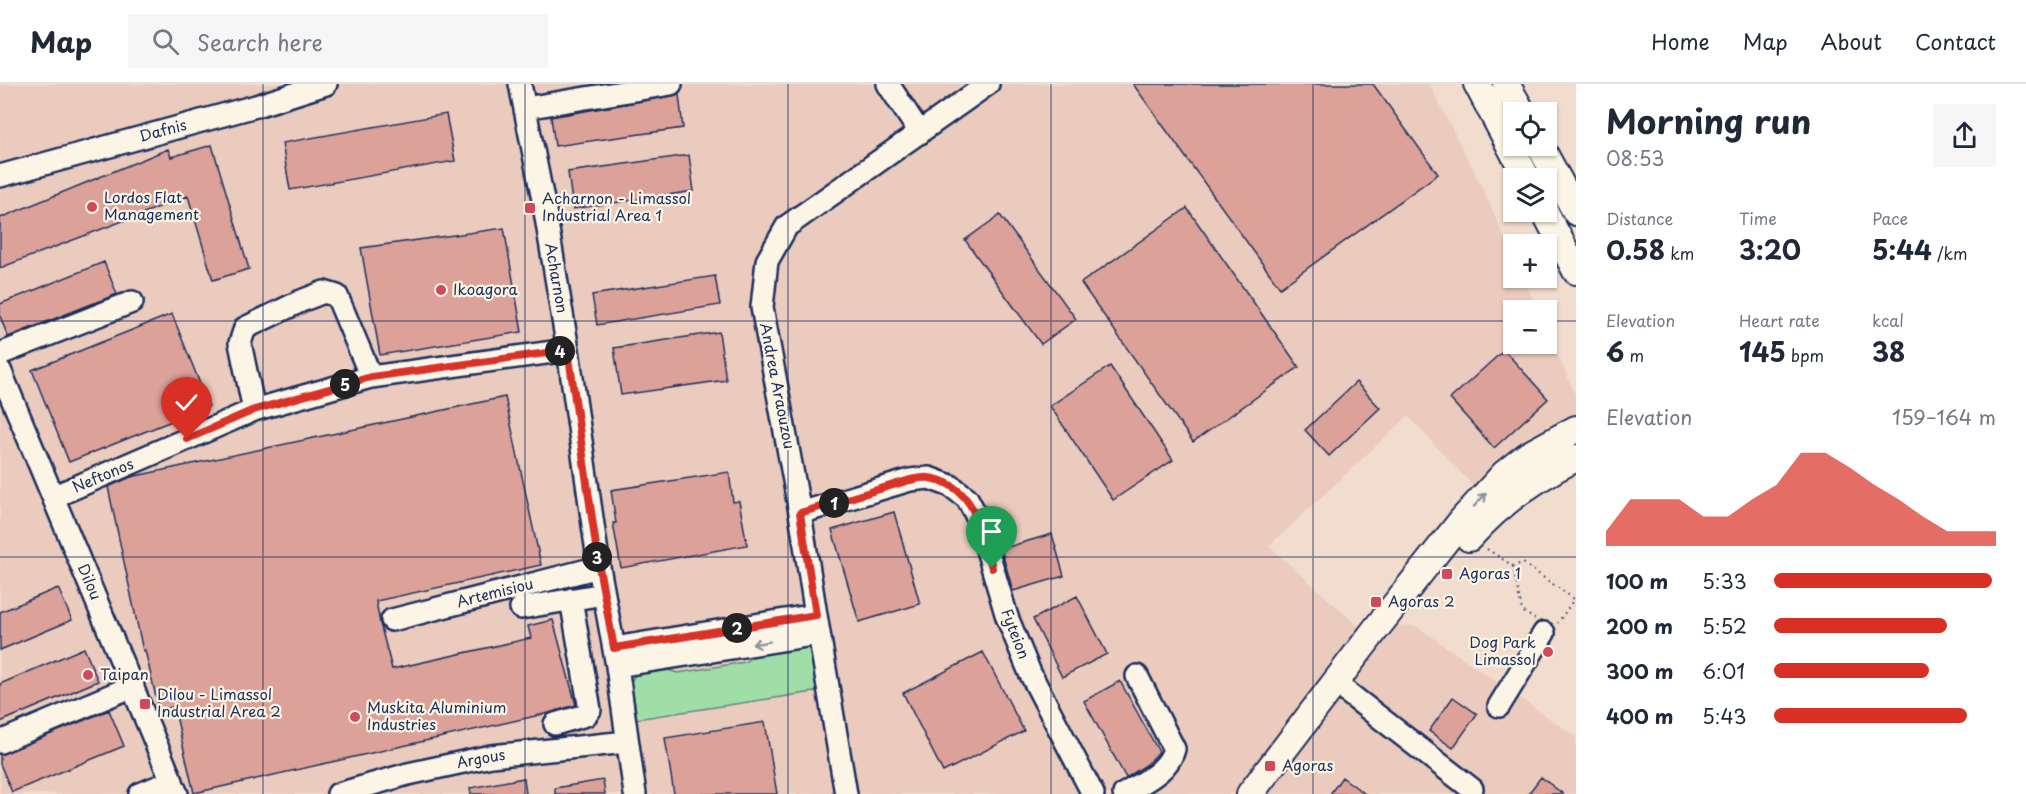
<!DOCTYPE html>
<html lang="en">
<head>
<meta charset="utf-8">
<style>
  body { margin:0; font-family:"Playpen Sans",sans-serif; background:#f6f6f7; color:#1f2937; height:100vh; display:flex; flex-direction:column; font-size:22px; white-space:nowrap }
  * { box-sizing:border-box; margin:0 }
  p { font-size:20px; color:#747a83 }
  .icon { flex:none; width:33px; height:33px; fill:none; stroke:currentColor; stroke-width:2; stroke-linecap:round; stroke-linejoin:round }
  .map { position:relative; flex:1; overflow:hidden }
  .sheet { display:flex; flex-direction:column; background:#fff; width:450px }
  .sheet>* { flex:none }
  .fabs { position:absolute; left:1503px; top:18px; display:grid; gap:12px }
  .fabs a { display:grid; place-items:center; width:54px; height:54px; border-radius:0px; background:#fff; box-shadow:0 2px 4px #0004; font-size:30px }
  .pin { position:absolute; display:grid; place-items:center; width:51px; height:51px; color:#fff; margin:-62px -26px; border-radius:50% 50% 50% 0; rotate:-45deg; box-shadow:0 0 6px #0007 }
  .pin .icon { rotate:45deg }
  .km { position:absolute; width:30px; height:30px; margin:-15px; border-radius:50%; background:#222; color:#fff; font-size:16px; line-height:30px; text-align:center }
  .round { display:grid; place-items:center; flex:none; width:63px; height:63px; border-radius:0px; background:#f6f6f7 }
  .overview { display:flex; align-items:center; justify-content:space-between; height:102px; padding:0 30px }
  h1 { font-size:33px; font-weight:700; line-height:45px }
  .metrics { display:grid; grid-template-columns:repeat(3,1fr); gap:9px; height:102px; padding:6px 30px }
  .metrics div { display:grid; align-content:center }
  .metrics b { font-size:26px; font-weight:700 }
  .metrics small { font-size:16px; font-weight:400 }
  .metrics p { font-size:16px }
  .chart { height:168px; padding:12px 30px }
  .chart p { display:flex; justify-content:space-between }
  .chart svg { width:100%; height:108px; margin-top:6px; fill:#d93025; opacity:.7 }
  ul { padding:0 30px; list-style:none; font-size:20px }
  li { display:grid; grid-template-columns:96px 72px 1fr; align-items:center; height:45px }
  li i { height:15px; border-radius:8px; background:#d93025 }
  header { display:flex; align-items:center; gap:36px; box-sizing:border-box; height:84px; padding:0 30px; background:#fff; border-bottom:2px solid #e0e1e3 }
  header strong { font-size:28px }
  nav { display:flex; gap:33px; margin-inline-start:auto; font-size:21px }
  .search { width:420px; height:54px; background:#f6f6f7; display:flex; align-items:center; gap:15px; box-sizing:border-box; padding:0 21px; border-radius:0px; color:#747a83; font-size:22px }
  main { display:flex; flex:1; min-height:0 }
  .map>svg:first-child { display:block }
</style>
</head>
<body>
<header>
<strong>Map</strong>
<div class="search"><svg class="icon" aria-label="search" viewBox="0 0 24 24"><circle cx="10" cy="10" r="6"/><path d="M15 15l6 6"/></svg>Search here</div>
<nav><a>Home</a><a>Map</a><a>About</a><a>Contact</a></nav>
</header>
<main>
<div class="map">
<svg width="1576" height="710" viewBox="0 0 1576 710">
  <rect width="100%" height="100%" fill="#f2dcce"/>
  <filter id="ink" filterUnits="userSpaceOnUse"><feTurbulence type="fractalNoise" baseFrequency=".0167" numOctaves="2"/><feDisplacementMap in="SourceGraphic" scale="12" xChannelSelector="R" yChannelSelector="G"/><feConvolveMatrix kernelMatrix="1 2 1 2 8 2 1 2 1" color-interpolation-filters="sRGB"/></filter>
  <g filter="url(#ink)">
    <path fill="#ebcbbe" d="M0 0H1429L1483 105 1513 173 1514 194H1523L1538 226H1514V260H1546L1547 246 1576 312V358L1478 407 1408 332 1269 462 1357 541 1416 542 1576 653V710H0Z"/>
    <path fill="#9fdea7" stroke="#5d8682" stroke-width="1.5" d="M801 559 815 567 820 607 637 635 631 597 639 586 650 581 678 589 745 578 761 566Z"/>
    <path fill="#dca29a" stroke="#1b2f5e" stroke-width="1.5" d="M1133 0H1373L1438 90 1280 204Z
      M676 11H679L683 44 555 62 551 33Z
      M446 30 455 77 290 106 282 59Z
      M212 61 249 185 213 196 188 112 0 184V134L168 65 171 73Z
      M689 71 694 107 573 125 568 88Z
      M1187 124 1299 283 1193 358 1081 199Z
      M1000 131 1076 235 1041 260 965 156Z
      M504 144 522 248 380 271 361 164Z
      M104 178 117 210 8 253 0 232V220Z
      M715 192 720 221 597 241 592 211Z
      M172 230 209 322 69 378 32 286Z
      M719 248 726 296 621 311 614 264Z
      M1504 266 1548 315 1494 364 1450 315Z
      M1110 282 1173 376 1113 416 1050 322Z
      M1356 298 1380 324 1329 372 1305 346Z
      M505 313 541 481 376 517 380 539 392 585 531 554 528 542 553 536 576 621 549 629 194 709 174 623 159 626 145 566 143 567 108 403 131 393Z
      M729 388 733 418 739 417 747 461 621 484 613 439H616L611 406Z
      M894 428 920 520 859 538 832 446Z
      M1052 450 1064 492 1013 507 1001 465Z
      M58 504 72 536 0 566V528Z
      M1077 512 1107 570 1062 593 1033 535Z
      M84 564 98 597 0 638V600Z
      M983 568 1024 647 943 688 903 609Z
      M1120 597 1159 668 1146 681 1126 694 1084 617Z
      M1453 613 1477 630 1453 664 1429 647Z
      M109 626 124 662 12 708 0 680V671Z
      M765 638 777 710H674L665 654Z
      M1342 693 1365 710H1330Z
      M1541 693 1563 710H1528Z
      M524 694 526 710H471L470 704Z
      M603 696 605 710H555V704Z"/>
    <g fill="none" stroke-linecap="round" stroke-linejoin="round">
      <defs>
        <path id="minor" d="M520 0 544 121 568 266 599 483 617 582 635 710
          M888 0 920 49
          M525 24 671 0
          M0 92 256 22 326 0
          M0 270 132 218
          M0 286 177 710
          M254 326 240 259 245 244 301 217 324 208 337 212 371 293
          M53 413 254 326 371 293 568 266
          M800 429 910 396 929 394 951 402 967 414 978 435 1007 533 1030 589 1093 710
          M521 524 604 510
          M392 536 599 483
          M614 564 816 531
          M617 582 819 550
          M1348 609 1472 705
          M1499 622 1544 549
          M555 640 586 631 590 626 571 515
          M0 658 133 602
          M140 710 172 697
          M338 710 408 690 491 672 627 658
          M846 710 816 531 800 429 762 223 767 177 787 142 988 0
          M1124 710C1143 698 1168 688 1174 665L1137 592"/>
        <path id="major" d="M1477 0 1527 94
          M1506 0 1522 28
          M1540 62 1576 128
          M1545 128 1576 187
          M1469 454C1499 420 1535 394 1576 374
          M1250 710 1375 546 1462 436 1504 390 1528 371 1576 345"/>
      </defs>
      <use href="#minor" stroke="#1b2f5e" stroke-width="26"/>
      <use href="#major" stroke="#1b2f5e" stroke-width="30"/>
      <path stroke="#1b2f5e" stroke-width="2" stroke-dasharray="1.5 4.5" stroke-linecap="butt" d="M1487 465 1513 482 1523 479 1574 515 1558 539
        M1513 482 1522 527 1535 535"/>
      <use href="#minor" stroke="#fcf5e5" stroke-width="21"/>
      <use href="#major" stroke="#fcf5e5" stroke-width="26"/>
    </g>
    <defs><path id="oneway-shaft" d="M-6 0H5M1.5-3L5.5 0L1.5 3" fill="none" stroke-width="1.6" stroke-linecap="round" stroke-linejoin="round" transform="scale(1.5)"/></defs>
    <g stroke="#8c92a2">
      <use href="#oneway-shaft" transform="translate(1480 416) rotate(-47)"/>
      <use href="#oneway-shaft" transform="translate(761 559) rotate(171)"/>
    </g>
  </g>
  <g fill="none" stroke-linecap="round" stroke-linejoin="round" filter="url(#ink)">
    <defs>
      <path id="route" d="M187 355 254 326 371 293 568 266 599 483 614 564 816 531 800 429 910 396C916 395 923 393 929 394 975 400 982 448 992 484"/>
    </defs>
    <use href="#route" stroke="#fff" stroke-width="12"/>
    <use href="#route" stroke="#d93025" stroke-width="8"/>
  </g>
  <path fill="none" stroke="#1b2f5e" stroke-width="1.5" stroke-opacity="0.55" d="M263 0V710M525 0V710M788 0V710M1051 0V710M1313 0V710M0 237H1514M1546 237H1576M0 473H1576"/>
  <g fill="#d1495b" stroke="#fcf5e5" stroke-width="2">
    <circle cx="92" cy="123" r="6"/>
    <rect x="524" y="118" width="12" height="12" rx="3"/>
    <circle cx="441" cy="206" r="6"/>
    <rect x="1441" y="484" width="12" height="12" rx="3"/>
    <rect x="1370" y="512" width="12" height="12" rx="3"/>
    <circle cx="1548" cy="568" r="6"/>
    <circle cx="88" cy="591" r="6"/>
    <rect x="139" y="614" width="12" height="12" rx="3"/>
    <circle cx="355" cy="633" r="6"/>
    <rect x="1264" y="676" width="12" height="12" rx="3"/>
  </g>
  <g text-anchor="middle" stroke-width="4.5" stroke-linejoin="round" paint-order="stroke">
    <g font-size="15" fill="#1b2f5e" stroke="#fcf5e5">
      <text transform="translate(163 47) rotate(-15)" y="5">Dafnis</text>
      <text transform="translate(556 194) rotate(80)" y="5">Acharnon</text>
      <text transform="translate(777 302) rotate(79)" y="5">Andrea Araouzou</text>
      <text transform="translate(103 392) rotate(-23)" y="5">Neftonos</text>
      <text transform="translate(89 498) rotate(67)" y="5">Dilou</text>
      <text transform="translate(495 509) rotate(-14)" y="5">Artemisiou</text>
      <text transform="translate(1015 550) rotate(69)" y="5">Fyteion</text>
      <text transform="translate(481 675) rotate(-10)" y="5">Argous</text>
    </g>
    <g font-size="15" fill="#1b2f5e" stroke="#fcf5e5" text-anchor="start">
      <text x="104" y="119">Lordos Flat<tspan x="104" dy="17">Management</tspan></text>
      <text x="542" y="120">Acharnon - Limassol<tspan x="542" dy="17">Industrial Area 1</tspan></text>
      <text x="453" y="211">Ikoagora</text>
      <text x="1459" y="495">Agoras 1</text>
      <text x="1388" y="523">Agoras 2</text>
      <text x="1536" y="564" text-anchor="end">Dog Park<tspan x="1536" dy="17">Limassol</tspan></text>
      <text x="100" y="596">Taipan</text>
      <text x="157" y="616">Dilou - Limassol<tspan x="157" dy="17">Industrial Area 2</tspan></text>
      <text x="367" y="629">Muskita Aluminium<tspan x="367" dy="17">Industries</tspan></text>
      <text x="1282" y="687">Agoras</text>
    </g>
  </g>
</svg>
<div class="fabs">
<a><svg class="icon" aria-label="locate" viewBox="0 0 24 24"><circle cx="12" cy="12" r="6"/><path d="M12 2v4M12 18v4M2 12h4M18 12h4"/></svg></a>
<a><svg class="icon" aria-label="layers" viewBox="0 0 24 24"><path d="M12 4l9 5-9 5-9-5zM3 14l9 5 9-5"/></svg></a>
<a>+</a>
<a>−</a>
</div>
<div class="pin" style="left:992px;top:484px;background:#1e9e55"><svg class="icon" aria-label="arrive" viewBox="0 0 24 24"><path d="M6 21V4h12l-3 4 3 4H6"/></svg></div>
<div class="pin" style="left:187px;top:355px;background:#d93025"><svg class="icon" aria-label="check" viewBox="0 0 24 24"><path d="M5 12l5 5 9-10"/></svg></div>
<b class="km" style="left:834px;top:419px">1</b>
<b class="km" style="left:737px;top:544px">2</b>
<b class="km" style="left:597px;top:473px">3</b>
<b class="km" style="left:560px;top:267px">4</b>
<b class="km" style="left:345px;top:300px">5</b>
</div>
<section class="sheet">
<div class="overview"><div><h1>Morning run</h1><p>08:53</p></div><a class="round"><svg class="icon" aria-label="share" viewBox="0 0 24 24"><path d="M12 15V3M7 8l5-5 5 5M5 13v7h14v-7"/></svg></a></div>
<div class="metrics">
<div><p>Distance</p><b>0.58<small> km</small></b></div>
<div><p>Time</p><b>3:20</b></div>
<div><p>Pace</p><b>5:44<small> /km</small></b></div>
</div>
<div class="metrics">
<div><p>Elevation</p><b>6<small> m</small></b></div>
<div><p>Heart rate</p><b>145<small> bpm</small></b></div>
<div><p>kcal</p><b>38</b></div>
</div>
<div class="chart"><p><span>Elevation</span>159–164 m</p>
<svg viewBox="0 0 160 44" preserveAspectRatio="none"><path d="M0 44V38L10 25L20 25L30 25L40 32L50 32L60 25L70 19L80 6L90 6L100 12L110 19L120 25L130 32L140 38L150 38L160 38V44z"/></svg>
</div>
<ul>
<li><b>100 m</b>5:33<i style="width:98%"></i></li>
<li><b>200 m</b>5:52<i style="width:78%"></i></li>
<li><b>300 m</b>6:01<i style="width:70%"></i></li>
<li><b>400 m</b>5:43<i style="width:87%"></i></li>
</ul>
</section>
</main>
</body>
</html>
